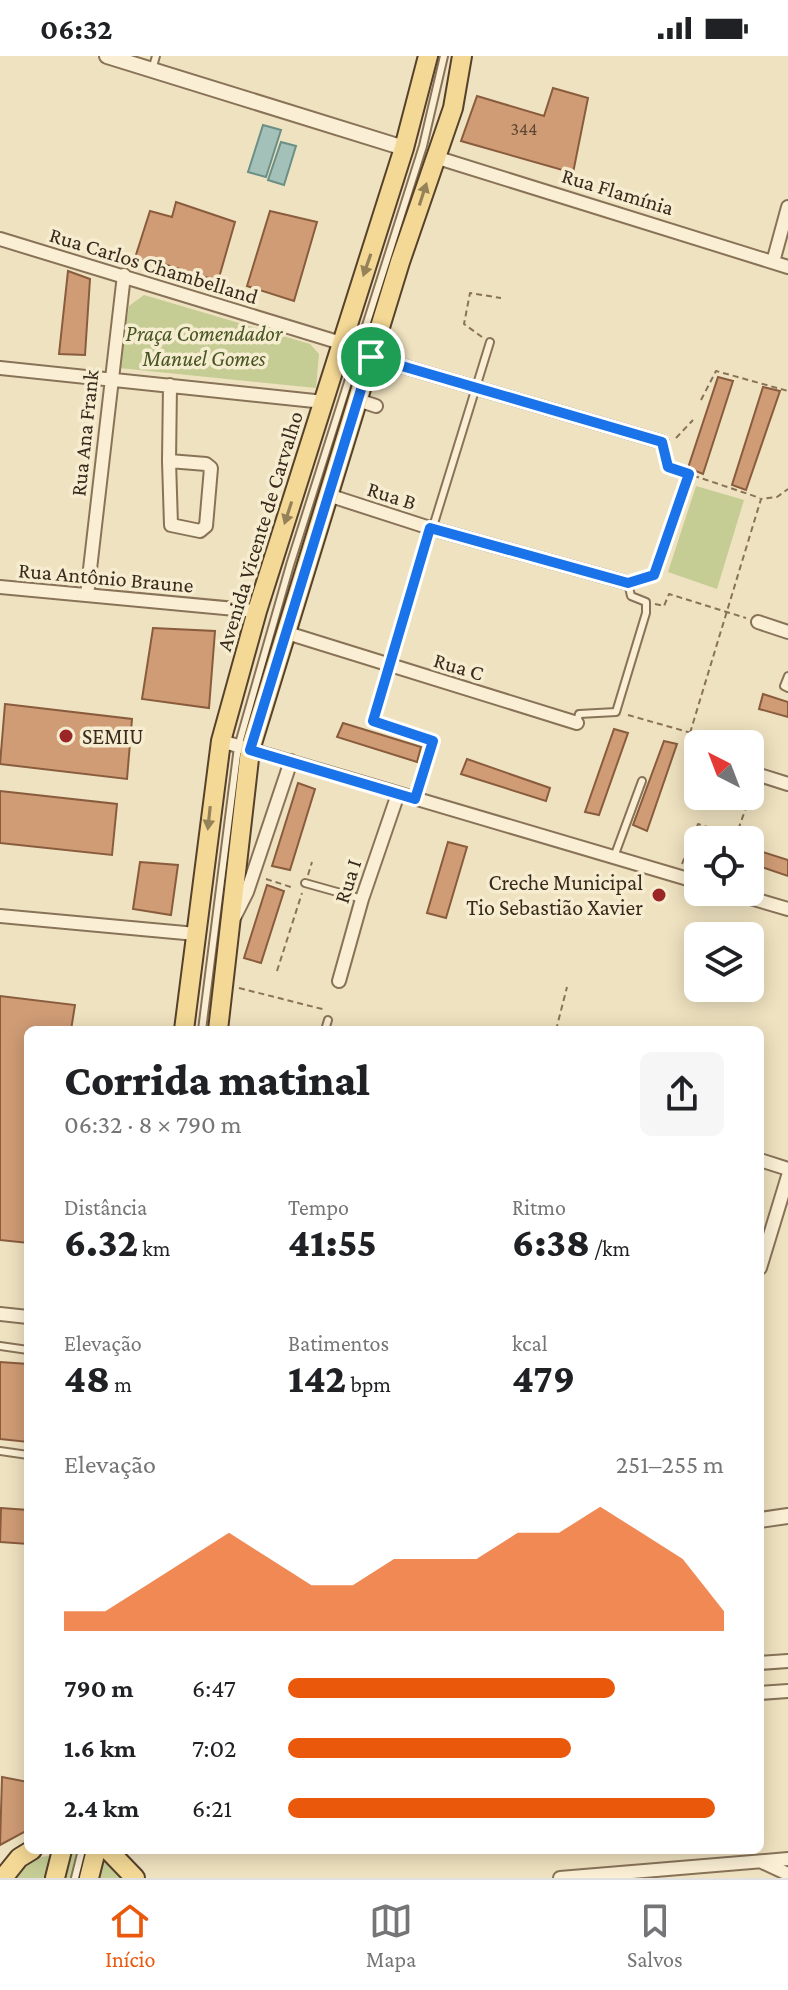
<!DOCTYPE html>
<html lang="pt">
<head>
<meta charset="utf-8">
<style>
  body { margin:0; font-family:"Crimson Pro",serif; background:#f6f6f6; color:#202124; height:100vh; display:flex; flex-direction:column; font-size:30px; white-space:nowrap }
  * { box-sizing:border-box; margin:0 }
  p { font-size:26px; color:#757577 }
  .icon { flex:none; width:44px; height:44px; fill:none; stroke:currentColor; stroke-width:2; stroke-linecap:round; stroke-linejoin:round }
  .map { position:relative; flex:1; overflow:hidden }
  .side { position:absolute; left:24px; top:970px; width:740px; height:828px; display:flex; flex-direction:column; background:#fff; border-radius:12px; box-shadow:0 4px 20px #0003 }
  .side>* { flex:none }
  .needle { width:52px; rotate:318deg }
  .controls { position:absolute; left:684px; top:674px; display:grid; gap:16px }
  .controls a { display:grid; place-items:center; width:80px; height:80px; border-radius:12px; background:#fff; box-shadow:0 4px 20px #0003; font-size:40px }
  .pin { position:absolute; display:grid; place-items:center; width:68px; height:68px; color:#fff; margin:-34px; border:4px solid #fff; border-radius:50%; box-shadow:0 2px 8px #0007 }
  .round { display:grid; place-items:center; flex:none; width:84px; height:84px; border-radius:12px; background:#f6f6f6 }
  .overview { display:flex; align-items:center; justify-content:space-between; height:136px; padding:0 40px }
  h1 { font-size:44px; font-weight:800; line-height:60px }
  .figures { display:grid; grid-template-columns:repeat(3,1fr); gap:12px; height:136px; padding:8px 40px }
  .figures div { display:grid; align-content:center }
  .figures b { font-size:40px; font-weight:800 }
  .figures small { font-size:22px; font-weight:400 }
  .figures p { font-size:22px }
  .chart { height:224px; padding:16px 40px }
  .chart p { display:flex; justify-content:space-between }
  .chart svg { width:100%; height:144px; margin-top:8px; fill:#ea580c; opacity:.7 }
  ul { padding:0 40px; list-style:none; font-size:26px }
  li { display:grid; grid-template-columns:128px 96px 1fr; align-items:center; height:60px }
  li i { height:20px; border-radius:10px; background:#ea580c }
  .status { display:flex; justify-content:space-between; align-items:center; height:56px; padding:0 40px; background:#fff; direction:ltr }
  .status svg { height:22px; fill:currentColor }
  .tabs { display:flex; justify-content:space-around; align-items:center; height:112px; border-top:2px solid #e0e0e0; background:#fff; font-size:22px; color:#757577 }
  .tabs a { display:grid; justify-items:center; gap:4px }
  .tabs .selected { color:#ea580c }
  .map>svg:first-child { display:block }
</style>
</head>
<body>
<div class="status"><b>06:32</b><svg viewBox="0 0 49 12"><path d="M0 12V9h3v3zM5 12V6h3v6zM10 12V3h3v9zM15 12V0h3v12zM26 1h20v11H26zM47 4h2v5h-2z"/></svg></div>
<div class="map">
<svg width="788" height="1822" viewBox="0 0 788 1822">
  <rect width="100%" height="100%" fill="#efe2c0"/>
  <path fill="#c5cd94" d="M144 239 310 288 319 298 316 332 119 312 129 250Z
    M696 430 744 444 717 533 668 516Z
    M73 1795 107 1805 125 1822H12L37 1802Z"/>
  <path fill="#a3c1b9" stroke="#6a8f87" stroke-width="2" d="M263 69 281 74 266 121 248 116Z
    M281 86 296 90 284 129 268 124Z"/>
  <path fill="#cf9c75" stroke="#895c3d" stroke-width="2" d="M553 32 588 42 573 117 461 85 477 40 544 60Z
    M176 146 235 166 218 225 151 204 149 210 134 205 150 155 172 161Z
    M270 155 317 166 294 245 247 230Z
    M68 215 90 223 85 299 59 298Z
    M718 321 733 325 703 418 688 412Z
    M763 331 780 335 746 434 732 429Z
    M153 572 215 575 209 652 142 643Z
    M763 638 788 646V661L759 653Z
    M5 648 132 663 127 723 0 708Z
    M343 667 421 691 417 706 337 681Z
    M614 673 628 677 599 759 585 756Z
    M664 685 677 688 647 775 633 769Z
    M467 703 550 732 546 745 461 718Z
    M298 727 315 733 290 814 272 810Z
    M0 735 117 748 112 799 0 787Z
    M448 786 467 791 446 862 427 857Z
    M750 792 788 804V820L750 807Z
    M140 806 178 809 171 859 133 853Z
    M267 829 284 835 261 907 244 902Z
    M0 940 75 949 71 974H28V1187L0 1184Z
    M0 1306 28 1308V1386L0 1383Z
    M1 1452 28 1454V1488L0 1486Z
    M2 1721 28 1726V1774L0 1789Z"/>
  <g fill="none" stroke-linecap="round" stroke-linejoin="round">
    <defs>
      <path id="service" d="M152 14 156 0
        M788 620 784 630 788 632
        M577 666 579 658 616 656 646 557V546L631 540 628 527 654 519 673 468
        M433 685 373 665 490 286
        M614 801 642 725
        M305 827 362 843
        M202 974 238 691 290 509 423 90 444 0
        M325 974 328 964
        M0 1290 28 1294
        M0 1395 28 1399
        M75 1822 82 1794"/>
      <path id="minor" d="M435 101 788 211
        M0 183 341 287
        M773 206 788 151
        M371 301 662 386
        M0 312 324 346
        M358 344 376 350
        M169 405 171 469 200 475 206 470 211 412 206 408 169 405 170 329
        M328 439 430 472 628 527
        M0 531 257 555
        M87 539 124 219
        M758 566 788 576
        M284 576 577 667
        M221 685 698 826
        M750 716 788 728
        M730 836 788 853
        M0 860 196 878
        M235 860 247 836 291 705
        M339 925 362 843 398 738
        M760 1104 788 1113
        M760 1212 788 1120
        M0 1258 28 1261
        M760 1607 788 1605
        M760 1637 788 1635
        M762 1806 788 1818
        M560 1822 788 1803"/>
      <path id="tertiary" d="M107 0 404 92
        M760 1464 788 1460"/>
      <path id="primary" d="M184 974 221 685 257 555 404 92 428 0
        M218 974 250 694 400 206 453 52 462 0
        M108 1794 135 1822
        M3 1822 19 1802 32 1794
        M55 1822 62 1794
        M89 1822 96 1794"/>
    </defs>
    <use href="#service" stroke="#897358" stroke-width="10"/>
    <use href="#minor" stroke="#897358" stroke-width="16"/>
    <use href="#tertiary" stroke="#897358" stroke-width="18"/>
    <use href="#primary" stroke="#56412c" stroke-width="22"/>
    <path stroke="#897358" stroke-width="2" stroke-dasharray="6 4" stroke-linecap="butt" d="M482 281 464 268 470 237 501 242
      M701 344 716 315 788 335
      M676 382 693 364
      M665 398 668 411 760 442
      M676 459 688 419
      M655 548 664 550 669 538 746 562
      M628 659 709 682 711 688
      M690 677 761 443 777 441 788 433
      M419 730 430 694
      M682 808 698 768 736 780 750 740
      M308 819 312 806
      M266 823 294 832
      M277 915 302 837
      M239 932 326 954
      M556 974 567 931"/>
    <use href="#service" stroke="#faefd4" stroke-width="6"/>
    <use href="#minor" stroke="#faefd4" stroke-width="12"/>
    <use href="#tertiary" stroke="#faefd4" stroke-width="14"/>
    <use href="#primary" stroke="#f4d996" stroke-width="18"/>
  </g>
  <defs><path id="oneway-solid" d="M-6-.8H1V-3.2L6.5 0L1 3.2V.8H-6Z" transform="scale(2)"/></defs>
  <g fill="#968259">
    <use href="#oneway-solid" transform="translate(423 138) rotate(-72)"/>
    <use href="#oneway-solid" transform="translate(367 209) rotate(109)"/>
    <use href="#oneway-solid" transform="translate(288 457) rotate(108)"/>
    <use href="#oneway-solid" transform="translate(209 762) rotate(96)"/>
  </g>
  <g fill="none" stroke-linecap="round" stroke-linejoin="round">
    <defs>
      <path id="route" d="M371 301 662 386 668 411 689 418 654 519 628 527 430 472 373 665 433 685 415 743 250 694Z"/>
    </defs>
    <use href="#route" stroke="#fff" stroke-width="16"/>
    <use href="#route" stroke="#1a73e8" stroke-width="10"/>
  </g>
  <g fill="#9a2726" stroke="#f6ecd0" stroke-width="3">
    <circle cx="66" cy="680" r="8"/>
    <circle cx="659" cy="839" r="8"/>
  </g>
  <g text-anchor="middle" stroke-width="7" stroke-linejoin="round" paint-order="stroke">
    <g font-size="18" fill="#5e4632">
      <text x="524" y="79">344</text>
    </g>
    <g font-size="22" fill="#382a1c" stroke="#f6ecd0">
      <text transform="translate(618 135) rotate(17)" y="8">Rua Flamínia</text>
      <text transform="translate(154 209) rotate(17)" y="8">Rua Carlos Chambelland</text>
      <text transform="translate(84 377) rotate(-84)" y="8">Rua Ana Frank</text>
      <text transform="translate(392 439) rotate(18)" y="8">Rua B</text>
      <text transform="translate(259 475) rotate(-73)" y="8">Avenida Vicente de Carvalho</text>
      <text transform="translate(106 521) rotate(5)" y="8">Rua Antônio Braune</text>
      <text transform="translate(459 610) rotate(17)" y="8">Rua C</text>
      <text transform="translate(347 825) rotate(-72)" y="8">Rua I</text>
    </g>
    <g font-size="22" font-style="italic" fill="#475522" stroke="#f6ecd0">
      <text x="204" y="285">Praça Comendador<tspan x="204" dy="25">Manuel Gomes</tspan></text>
    </g>
    <g font-size="22" fill="#382a1c" stroke="#f6ecd0" text-anchor="start">
      <text x="82" y="688">SEMIU</text>
      <text x="643" y="834" text-anchor="end">Creche Municipal<tspan x="643" dy="25">Tio Sebastião Xavier</tspan></text>
    </g>
  </g>
</svg>
<div class="controls">
<a><svg class="needle" viewBox="-14 -14 28 28"><path d="M0-13l5 13h-10z" fill="#e53935"/><path d="M0 13l5-13h-10z" fill="#757577"/></svg></a>
<a><svg class="icon" aria-label="locate" viewBox="0 0 24 24"><circle cx="12" cy="12" r="6"/><path d="M12 2v4M12 18v4M2 12h4M18 12h4"/></svg></a>
<a><svg class="icon" aria-label="layers" viewBox="0 0 24 24"><path d="M12 4l9 5-9 5-9-5zM3 14l9 5 9-5"/></svg></a>
</div>
<div class="pin" style="left:371px;top:301px;background:#1e9e55"><svg class="icon" aria-label="arrive" viewBox="0 0 24 24"><path d="M6 21V4h12l-3 4 3 4H6"/></svg></div>
<section class="side">
<div class="overview"><div><h1>Corrida matinal</h1><p>06:32 · 8 × 790 m</p></div><a class="round"><svg class="icon" aria-label="share" viewBox="0 0 24 24"><path d="M12 15V3M7 8l5-5 5 5M5 13v7h14v-7"/></svg></a></div>
<div class="figures">
<div><p>Distância</p><b>6.32<small> km</small></b></div>
<div><p>Tempo</p><b>41:55</b></div>
<div><p>Ritmo</p><b>6:38<small> /km</small></b></div>
</div>
<div class="figures">
<div><p>Elevação</p><b>48<small> m</small></b></div>
<div><p>Batimentos</p><b>142<small> bpm</small></b></div>
<div><p>kcal</p><b>479</b></div>
</div>
<div class="chart"><p><span>Elevação</span>251–255 m</p>
<svg viewBox="0 0 160 44" preserveAspectRatio="none"><path d="M0 44V38L10 38L20 30L30 22L40 14L50 22L60 30L70 30L80 22L90 22L100 22L110 14L120 14L130 6L140 14L150 22L160 38V44z"/></svg>
</div>
<ul>
<li><b>790 m</b>6:47<i style="width:75%"></i></li>
<li><b>1.6 km</b>7:02<i style="width:65%"></i></li>
<li><b>2.4 km</b>6:21<i style="width:98%"></i></li>
</ul>
</section>
</div>
<nav class="tabs">
<a class="selected"><svg class="icon" aria-label="home" viewBox="0 0 24 24"><path d="M3 11l9-7 9 7M6 9v11h12V9"/></svg>Início</a>
<a><svg class="icon" aria-label="map" viewBox="0 0 24 24"><path d="M3 6l6-2 6 2 6-2v14l-6 2-6-2-6 2zM9 4v14M15 6v14"/></svg>Mapa</a>
<a><svg class="icon" aria-label="saved" viewBox="0 0 24 24"><path d="M7 4h10v16l-5-4-5 4z"/></svg>Salvos</a>
</nav>
</body>
</html>
